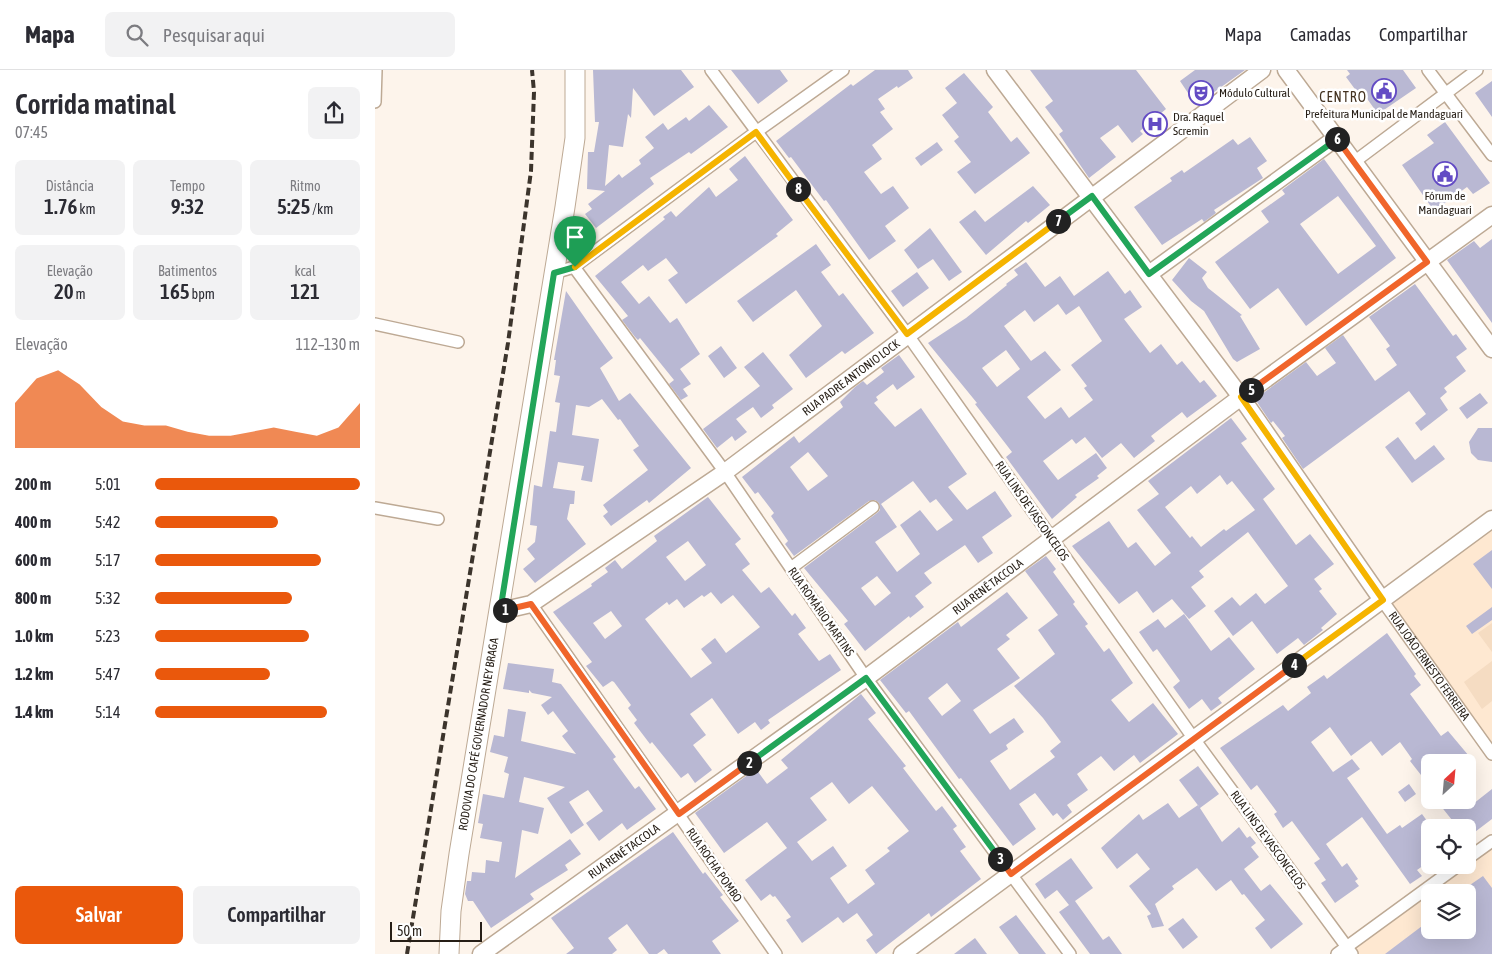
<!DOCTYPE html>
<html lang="pt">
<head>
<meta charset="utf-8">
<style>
  body { margin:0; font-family:"Asap Condensed",sans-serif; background:#f2f2f3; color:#2b2b33; height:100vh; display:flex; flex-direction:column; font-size:19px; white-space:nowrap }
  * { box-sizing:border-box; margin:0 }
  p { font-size:16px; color:#7c7c81 }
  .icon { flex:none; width:28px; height:28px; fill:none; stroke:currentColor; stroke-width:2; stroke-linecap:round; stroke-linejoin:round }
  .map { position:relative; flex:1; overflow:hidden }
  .sheet { display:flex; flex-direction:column; background:#fff; width:375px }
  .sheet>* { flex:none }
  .needle { width:32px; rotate:26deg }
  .tools { position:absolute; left:1046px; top:684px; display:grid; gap:10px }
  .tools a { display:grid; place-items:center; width:55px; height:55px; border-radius:8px; background:#fff; box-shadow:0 5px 20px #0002; font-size:25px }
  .scale { position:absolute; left:15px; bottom:12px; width:92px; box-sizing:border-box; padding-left:5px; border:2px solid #261e16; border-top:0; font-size:14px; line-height:18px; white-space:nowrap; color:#261e16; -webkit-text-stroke:4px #fff; paint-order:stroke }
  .pin { position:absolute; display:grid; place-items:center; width:42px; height:42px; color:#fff; margin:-51px -21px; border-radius:50% 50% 50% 0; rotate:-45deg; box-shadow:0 0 5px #0007 }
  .pin .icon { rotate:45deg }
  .km { position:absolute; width:25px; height:25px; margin:-12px; border-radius:50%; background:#222; color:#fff; font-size:14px; line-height:25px; text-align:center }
  .round { display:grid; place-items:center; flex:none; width:52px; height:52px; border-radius:8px; background:#f2f2f3 }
  .summary { display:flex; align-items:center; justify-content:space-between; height:85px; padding:0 15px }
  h1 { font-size:28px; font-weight:600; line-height:38px }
  .figures { display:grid; grid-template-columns:repeat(3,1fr); gap:8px; height:85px; padding:5px 15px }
  .figures div { display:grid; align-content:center; border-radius:8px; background:#f2f2f3; text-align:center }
  .figures b { font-size:21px; font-weight:600 }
  .figures small { font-size:14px; font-weight:400 }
  .figures p { font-size:14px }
  .chart { height:140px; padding:10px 15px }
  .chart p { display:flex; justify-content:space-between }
  .chart svg { width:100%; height:90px; margin-top:5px; fill:#ea580c; opacity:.7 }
  .cta { display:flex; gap:10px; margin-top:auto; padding:10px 15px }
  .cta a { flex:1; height:58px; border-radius:8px; background:#ea580c; color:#fff; font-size:20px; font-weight:600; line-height:58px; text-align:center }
  .cta a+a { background:#f2f2f3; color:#2b2b33 }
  ul { padding:0 15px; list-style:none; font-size:16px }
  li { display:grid; grid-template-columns:80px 60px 1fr; align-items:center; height:38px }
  li i { height:12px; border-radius:6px; background:#ea580c }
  header { display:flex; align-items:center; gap:30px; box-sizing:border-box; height:70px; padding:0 25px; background:#fff; border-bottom:1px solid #e1e1e2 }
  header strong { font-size:24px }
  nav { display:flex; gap:28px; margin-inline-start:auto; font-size:18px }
  .search { width:350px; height:45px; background:#f2f2f3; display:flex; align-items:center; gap:12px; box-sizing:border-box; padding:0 18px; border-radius:8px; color:#7c7c81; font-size:19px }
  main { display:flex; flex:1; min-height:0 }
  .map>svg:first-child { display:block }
</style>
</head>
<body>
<header>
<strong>Mapa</strong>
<div class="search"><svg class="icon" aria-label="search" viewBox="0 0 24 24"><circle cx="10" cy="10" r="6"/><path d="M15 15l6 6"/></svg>Pesquisar aqui</div>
<nav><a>Mapa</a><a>Camadas</a><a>Compartilhar</a></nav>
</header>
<main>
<section class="sheet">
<div class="summary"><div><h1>Corrida matinal</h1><p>07:45</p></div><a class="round"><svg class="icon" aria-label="share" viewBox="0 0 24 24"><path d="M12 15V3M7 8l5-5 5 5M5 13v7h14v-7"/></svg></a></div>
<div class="figures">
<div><p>Distância</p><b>1.76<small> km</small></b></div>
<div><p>Tempo</p><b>9:32</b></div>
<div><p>Ritmo</p><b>5:25<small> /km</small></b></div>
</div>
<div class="figures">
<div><p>Elevação</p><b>20<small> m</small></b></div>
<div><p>Batimentos</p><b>165<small> bpm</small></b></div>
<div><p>kcal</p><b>121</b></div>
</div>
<div class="chart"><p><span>Elevação</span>112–130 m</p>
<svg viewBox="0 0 160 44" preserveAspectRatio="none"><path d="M0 44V22L10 10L20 6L30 13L40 24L50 31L60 33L70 33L80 36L90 38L100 38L110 36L120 34L130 36L140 38L150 34L160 22V44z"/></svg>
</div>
<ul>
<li><b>200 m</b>5:01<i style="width:100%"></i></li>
<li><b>400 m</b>5:42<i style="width:60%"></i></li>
<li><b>600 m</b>5:17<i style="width:81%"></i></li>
<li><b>800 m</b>5:32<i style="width:67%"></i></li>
<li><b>1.0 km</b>5:23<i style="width:75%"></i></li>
<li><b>1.2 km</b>5:47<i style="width:56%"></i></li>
<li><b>1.4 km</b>5:14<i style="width:84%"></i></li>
</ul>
<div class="cta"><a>Salvar</a><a>Compartilhar</a></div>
</section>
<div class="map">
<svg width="1117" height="884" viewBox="0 0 1117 884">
  <rect width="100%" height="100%" fill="#fdf4eb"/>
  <path fill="#fee8d1" d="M1117 456V675L1014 532Z
    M1117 778V884H984L980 878 1055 823V860H1092V822H1056Z"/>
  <path fill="#f5dcc2" d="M1117 553V582L1103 563Z
    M1117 591V631L1107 639 1089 612Z"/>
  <path fill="#b9b8d3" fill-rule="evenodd" d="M218 0H306L319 17 279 46 258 18 256 48 253 44 248 77 234 75 230 116 244 104 247 108 266 94 264 90 279 78 270 67 288 53 293 60 311 47 314 51 334 35 353 57 316 84 314 82 275 108 279 114 221 158 210 144 217 139 213 134 230 121 212 119 213 82H219L224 52H220Z
    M356 0H405L413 11 383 34Z
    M500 0H533L538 8 523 18 522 16 503 29 510 39 505 42 518 59 497 75 507 89 489 102 506 124 518 116 534 138 510 156 521 171 494 190 451 130 449 131 416 87 414 88 401 71 476 14 478 16Z
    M655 0H761L791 39 765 61 768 64 757 73 743 55 725 68 741 87 714 108 684 64 688 61 670 37 678 31Z
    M820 0H870L821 35 805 11Z
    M972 0H1028L1041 18 1003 44 988 23 985 26 971 7 975 4Z
    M589 3 618 37 613 42 636 72 642 67 655 83 600 124 582 102 596 92 579 71 584 67 567 45 582 33 570 18Z
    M1117 11V47L1100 23Z
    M1070 52 1115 113 1098 124 1092 117 1059 141 1027 95 1059 73 1052 65Z
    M875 67 892 91 882 98 888 108 839 140 841 143 829 152 827 149 787 175 759 137 797 111 795 108 807 100 809 103 858 69 863 75Z
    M562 72 568 80 546 96 540 88Z
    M370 86 418 150 401 164 403 166 311 234 293 210 303 203 291 188 273 201 268 195 246 212 264 234 274 226 295 253 302 248 325 284 305 299 316 314 308 319 313 326 306 330 294 314 299 310 265 268 263 270 260 267 247 250 253 246 220 206 290 149 288 147 296 141 301 147 334 117 341 127 363 110 354 99Z
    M949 89 1021 188 931 256 903 218 875 239 840 192 894 152 886 141 910 124 907 120ZM963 126 1001 176 963 204 925 154Z
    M658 116 675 135 653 153 651 151 611 185 584 152 600 140 610 152Z
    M555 158 587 202 574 211 558 189 543 199 529 180Z
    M1117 169V253L1072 190 1099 171 1105 178Z
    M441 174 456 195 446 202 464 226 468 223 499 263 470 284 467 281 431 308 414 285 447 256 421 220 378 252 362 231Z
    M814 188 832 202 827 208 833 218 867 245 865 246 885 279 862 292 858 289 829 241 816 231 797 210Z
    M651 192 670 217 685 206 699 226 733 201 750 224 755 220 767 237 749 249 775 283 786 274 802 295 807 291 825 313 829 310 842 326 812 348 807 342 776 366 780 371 759 388 746 373 727 388 710 367 701 374 697 369 668 391 683 410 721 383 732 398 722 406 724 408 700 425 702 427 677 449 631 387 637 382 600 334 602 333 553 273 591 248 632 215 631 214 643 205 639 200ZM683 234 691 245 704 236 727 271 696 295 712 316 709 318 718 330 694 348 686 337 670 349 652 327 686 300 670 281 656 291 629 256 650 240 659 252ZM631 280 645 299 622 317 607 298Z
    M542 202 554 218 528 237 516 221Z
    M1040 214 1078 266 1081 264 1092 279 1081 287 1091 301 1069 318 1072 322 1065 328 1073 340 1046 361 1040 353 1051 344 1034 321 928 399 907 368 910 366 898 351 896 353 880 329 931 292 942 306 961 293 950 278 968 265 1000 311 1022 295 1011 279 1015 276 994 247Z
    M191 221 238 288 225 298 244 331 255 323 316 398 274 433 272 430 236 456 228 446 233 442 228 435 273 400 258 380 264 376 245 349 243 350 227 329 214 337 201 335 197 365 224 369 217 412 206 410 209 396 183 392 178 418 200 421 199 434H195L192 449 211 474 160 513 148 499 160 489 152 479 160 472 162 456 155 455 159 415 167 417 175 361 181 362 185 333 180 332 185 306 179 305 181 290H179Z
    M346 276 362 298 349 308 333 286Z
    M388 282 418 319 397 335 399 338 386 348 378 337 361 349 372 362 360 371 357 366 342 378 328 359 385 316 369 297Z
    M524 285 540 307 522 320 518 314 501 327 503 330 499 333 520 357 546 338 592 404 573 417 592 440 620 421 637 446 607 467 618 483 603 493 590 475 549 503 557 513 540 526 549 537 535 548 534 546 490 581 469 554 473 551 429 498 502 443 505 440 504 433 500 430 494 431 419 486 410 474 413 471 396 446 399 443 383 422 380 424 367 407 419 366 424 373 468 337 465 332 480 317 488 311 492 315 509 302 506 298ZM433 382 453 406 433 421 415 397ZM538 411 555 433 561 429 578 450 562 461 545 440 525 455 545 484 522 502 500 472 522 457 506 434ZM502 506 516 523 500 536 486 518Z
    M1105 323 1113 333 1092 349 1084 338Z
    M856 348 872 369 866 373 900 419 888 429 921 475 935 464 959 494 939 509 947 519 944 521 962 544 946 558 948 560 929 575 923 568 902 584 877 551 858 566 839 541 857 527 865 536 881 523 890 534 913 516 873 462 824 501 829 507 816 517 831 536 814 549 797 529 778 543 762 521 744 534 697 476 734 451 753 478 761 472 780 496 796 483 762 440 784 424 773 411ZM845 405 852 415 857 411 880 440 851 461 849 459 826 477 817 466 815 468 790 437 816 416 822 424Z
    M1103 358H1117V392L1103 390 1096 383 1094 372Z
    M1023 367 1040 390 1059 375 1070 389 1037 413 1010 377Z
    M333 427 366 469 360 474 375 494 367 500 386 523 394 517 417 546 420 543 431 558 423 564 444 591 455 584 466 600 393 650 395 653 386 660 380 652 363 664 337 628 315 644 331 665 318 675 337 700 320 713 313 703 306 708 277 672 275 674 259 653 262 650 253 638 256 635 239 612 237 611 228 617 211 596 217 592 178 542 217 516 216 514 233 502 230 498 240 490 247 499 282 471 279 466ZM313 471 331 495 310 511 291 487ZM336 522 346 534 358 525 385 557 351 583 340 568 326 579 337 593 316 608 270 549 292 532 294 535 302 529 309 538 327 525 329 527ZM236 541 247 556 230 569 218 553Z
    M1117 480V519L1098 494Z
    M671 486 681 499 678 502 700 532 698 534 713 554 710 556 729 582 734 578 758 613 736 630 754 652 778 633 803 664 765 693 759 685 739 701 726 686 702 704 713 720 692 735 697 742 688 750 682 743 678 746 660 723 644 734 661 759 638 776 586 708 584 709 534 641 531 643 505 610 583 552 586 557 632 522 653 548 631 565 635 569 622 579 645 608 598 640 615 664 639 648 649 662 631 675 633 679 615 691 635 720 680 687 675 681 686 672 668 648 639 616 680 584 663 560 683 545 650 501ZM572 613 586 631 567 646 553 628Z
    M1117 537V550L1097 564 1091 556Z
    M809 544 836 581 854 567 880 599 843 628 847 633 836 641 827 629 814 639 798 617 805 611 782 579 778 582 764 562 783 549 790 558Z
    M1012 563 1041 604 1039 606 1046 615 1035 624 1066 666 1073 661 1099 692H1055V698L1046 705 1035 691 1037 689 1025 672 1007 686 996 671 976 686 955 657 936 672 958 702 977 689 985 699 972 708 1012 764 1025 755 1027 758 1047 744 1055 755V786L1050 789 1052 793 1042 800 1047 806 1035 814 987 747 951 774 967 797 972 793 983 809 980 811 984 816 960 833 946 813 951 810 939 793 945 789 917 751 908 758 899 744 902 742 882 715 876 720 845 678 908 635 913 641 936 623 932 617 949 605 952 609Z
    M133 593 179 599 177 612 186 614 241 687 238 689 260 719 264 716 281 739 252 760 247 753 224 771 211 753 228 741 213 720 194 732 209 755 196 764 172 728 190 717 149 707 144 732 169 738 163 764 147 760 140 808 195 769 206 784 190 795 193 800 155 824 159 829 116 858 98 831H93L90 824 92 811H96L97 802 110 803 111 790 124 792 127 772 105 768 108 754 103 753 108 724 129 728 134 704 129 702 133 687 115 682 119 665 129 667 133 639 151 642 146 671 201 684 187 666 193 661 178 641 173 645 166 635 177 627 157 623 154 620V623L128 619Z
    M486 624 501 643 493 649 531 696 528 698 561 741 567 736 582 756 578 759 591 777 585 781 606 809 556 847 554 843 501 884 491 870 498 865 482 843 468 853 463 847 427 873 411 850 416 847 400 826 398 827 395 824 386 831 370 810 412 778 392 752 349 783 320 743 381 699 392 714 413 698 406 690ZM457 712 474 734 497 716 534 761 512 778 515 781 490 800 500 814 473 834 455 808 472 796 458 776 437 791 422 772 452 750 435 728Z
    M823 696 844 724 825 738 804 710Z
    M1034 714 1041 724 1030 732 1023 722Z
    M1117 719V749L1092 768V758H1067L1077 750 1065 735 1072 730H1094L1098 734Z
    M793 733 804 748 823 735 847 772 864 757 872 768 875 766 881 773 876 777 884 787 869 799 886 821 895 814 928 854 896 879 880 858 890 850 869 824 867 825 856 810 841 821 822 798 797 816 799 819 780 834 789 856 777 858 772 846 776 844 754 816 775 799 762 783 742 799 726 778 764 744 768 750Z
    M298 762 328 804 330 802 348 825 345 827 364 851 337 871 346 884H293L289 879 282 884H274L252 854 233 868 242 880 237 884H191L199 878 176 848Z
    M696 788 718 818 700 831 728 870 734 866 747 884H715L684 842 694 835 682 820 670 829 660 814Z
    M1108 806 1117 818V884H1010L1055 850V860H1092V817Z
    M641 845 671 884H644L624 857Z
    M808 848 823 867 808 879 793 859Z
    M600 868 612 884H579Z"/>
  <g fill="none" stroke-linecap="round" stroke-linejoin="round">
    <defs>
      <g id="street">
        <path d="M336 0 532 264 819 669 977 884"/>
        <path d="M1053 0 1117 85"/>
        <path d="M0 32 1 0"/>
        <path d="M979 92 1102 0"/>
        <path d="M199 197 350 402 491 608 695 884"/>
        <path d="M179 203 199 197 381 62 468 0"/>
        <path d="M0 254 83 272"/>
        <path d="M0 438 63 449"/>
        <path d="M416 498 498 437"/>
        <path id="s1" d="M1007 530 1117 684"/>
        <path d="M156 534 401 884"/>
        <path d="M1092 789 1117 771"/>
        <path d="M962 884 1084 795"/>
      </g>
      <g id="secondary">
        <path d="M620 0 866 327 1007 530"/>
        <path d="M911 0 1117 279"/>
        <path d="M774 204 961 68"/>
        <path id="s2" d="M125 541 156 534 350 402 887 0"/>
        <path id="s3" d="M106 884 491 608 866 327 1117 145"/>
        <path d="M527 884 1117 449"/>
      </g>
      <g id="primary">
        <path id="s4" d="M74 884 76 841 84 784 190 137 200 68V0"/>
      </g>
    </defs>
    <use href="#street" stroke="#bda994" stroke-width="14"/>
    <use href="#secondary" stroke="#bda994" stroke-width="19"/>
    <use href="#primary" stroke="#bda994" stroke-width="21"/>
    <use href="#street" stroke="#fff" stroke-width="11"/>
    <use href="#secondary" stroke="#fff" stroke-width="16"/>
    <use href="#primary" stroke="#fff" stroke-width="19"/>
    <path stroke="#3c342c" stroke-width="4" stroke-dasharray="8 4" stroke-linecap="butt" d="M32 884 133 273 156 101 159 22 157 0"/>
  </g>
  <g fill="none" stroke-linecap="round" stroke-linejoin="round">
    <defs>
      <path id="split-1" d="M130 540 125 542 179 203 200 197"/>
      <path id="split-2" d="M130 540 156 534 304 744 374 693"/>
      <path id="split-3" d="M374 693 491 608 625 789"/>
      <path id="split-4" d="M625 789 636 804 919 595"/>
      <path id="split-5" d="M876 320 866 327 1008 530 919 595"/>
      <path id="split-6" d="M876 320 1052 192 962 69"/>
      <path id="split-7" d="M683 151 717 126 774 204 962 69"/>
      <path id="split-8" d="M423 119 532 264 683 151"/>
      <path id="split-9" d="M200 197 381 62 423 119"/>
    </defs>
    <use href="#split-1" stroke="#fff" stroke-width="10"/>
    <use href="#split-2" stroke="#fff" stroke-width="10"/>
    <use href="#split-3" stroke="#fff" stroke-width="10"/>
    <use href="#split-4" stroke="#fff" stroke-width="10"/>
    <use href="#split-5" stroke="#fff" stroke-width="10"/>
    <use href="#split-6" stroke="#fff" stroke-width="10"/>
    <use href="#split-7" stroke="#fff" stroke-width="10"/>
    <use href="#split-8" stroke="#fff" stroke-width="10"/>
    <use href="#split-9" stroke="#fff" stroke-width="10"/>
    <use href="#split-1" stroke="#22a559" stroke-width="6"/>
    <use href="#split-2" stroke="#f0652b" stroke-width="6"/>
    <use href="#split-3" stroke="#22a559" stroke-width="6"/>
    <use href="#split-4" stroke="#f0652b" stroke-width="6"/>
    <use href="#split-5" stroke="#f5b400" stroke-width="6"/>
    <use href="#split-6" stroke="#f0652b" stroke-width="6"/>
    <use href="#split-7" stroke="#22a559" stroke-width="6"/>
    <use href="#split-8" stroke="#f5b400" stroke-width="6"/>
    <use href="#split-9" stroke="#f5b400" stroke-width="6"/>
  </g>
  <defs>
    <symbol id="civic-ring" viewBox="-11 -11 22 22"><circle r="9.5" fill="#fff" stroke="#634bc4" stroke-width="1.5"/><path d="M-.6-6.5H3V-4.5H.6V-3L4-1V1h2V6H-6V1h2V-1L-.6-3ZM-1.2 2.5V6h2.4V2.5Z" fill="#634bc4"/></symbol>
    <symbol id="theatre-ring" viewBox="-11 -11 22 22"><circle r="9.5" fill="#fff" stroke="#634bc4" stroke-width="1.5"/><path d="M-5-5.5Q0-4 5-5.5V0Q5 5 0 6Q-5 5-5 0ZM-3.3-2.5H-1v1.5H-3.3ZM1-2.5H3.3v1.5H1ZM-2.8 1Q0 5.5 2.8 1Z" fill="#634bc4"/></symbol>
    <symbol id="hospital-ring" viewBox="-11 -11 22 22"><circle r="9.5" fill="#fff" stroke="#634bc4" stroke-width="1.5"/><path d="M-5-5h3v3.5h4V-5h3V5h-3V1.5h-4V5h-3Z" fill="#634bc4"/></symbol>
  </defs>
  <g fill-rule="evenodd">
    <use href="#civic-ring" x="995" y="7" width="28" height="28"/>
    <use href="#theatre-ring" x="812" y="9" width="28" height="28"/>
    <use href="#hospital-ring" x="766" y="40" width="28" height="28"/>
    <use href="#civic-ring" x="1056" y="90" width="28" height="28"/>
  </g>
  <g text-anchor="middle" stroke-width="5" stroke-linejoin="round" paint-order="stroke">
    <g font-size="12" fill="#261e16" stroke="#fff" text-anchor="start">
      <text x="844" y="27">Módulo Cultural</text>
      <text x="1009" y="48" text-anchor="middle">Prefeitura Municipal de Mandaguari</text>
      <text x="798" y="51">Dra. Raquel<tspan x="798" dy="14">Scremin</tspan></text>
      <text x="1070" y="130" text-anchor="middle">Fórum de<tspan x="1070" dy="14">Mandaguari</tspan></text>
    </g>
    <g font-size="12" fill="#261e16" stroke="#fff">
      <text dy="4" stroke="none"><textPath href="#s2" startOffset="424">RUA PADRE ANTONIO LOCK</textPath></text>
      <text transform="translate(657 441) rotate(55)" y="4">RUA LINS DE VASCONCELOS</text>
      <text dy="4" stroke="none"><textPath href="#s3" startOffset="626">RUA RENÊ TACCOLA</textPath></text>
      <text transform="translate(446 542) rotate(55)" y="4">RUA ROMÁRIO MARTINS</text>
      <text dy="4" stroke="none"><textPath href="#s1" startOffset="81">RUA JOÃO ERNESTO FERREIRA</textPath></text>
      <text dy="4" stroke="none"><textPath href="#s4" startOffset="222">RODOVIA DO CAFÉ GOVERNADOR NEY BRAGA</textPath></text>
      <text transform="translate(893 770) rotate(54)" y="4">RUA LINS DE VASCONCELOS</text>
      <text dy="4" stroke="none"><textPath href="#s3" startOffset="176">RUA RENÊ TACCOLA</textPath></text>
      <text transform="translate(339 795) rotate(55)" y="4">RUA ROCHA POMBO</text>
    </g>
    <g font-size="14" letter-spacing="1" fill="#433220" stroke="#fff">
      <text x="968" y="32">CENTRO</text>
    </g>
  </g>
</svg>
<div class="tools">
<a><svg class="needle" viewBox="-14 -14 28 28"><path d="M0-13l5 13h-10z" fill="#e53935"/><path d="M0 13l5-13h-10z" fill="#7c7c81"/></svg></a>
<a><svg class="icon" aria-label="locate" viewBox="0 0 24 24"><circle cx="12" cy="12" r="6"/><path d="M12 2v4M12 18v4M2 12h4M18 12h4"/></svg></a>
<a><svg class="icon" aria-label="layers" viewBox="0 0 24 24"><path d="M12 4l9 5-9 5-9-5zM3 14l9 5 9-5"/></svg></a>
</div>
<div class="scale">50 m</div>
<div class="pin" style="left:200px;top:197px;background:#1e9e55"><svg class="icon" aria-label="arrive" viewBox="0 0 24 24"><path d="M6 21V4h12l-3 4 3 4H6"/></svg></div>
<b class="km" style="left:130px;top:540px">1</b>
<b class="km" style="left:374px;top:693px">2</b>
<b class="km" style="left:625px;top:789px">3</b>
<b class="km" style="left:919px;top:595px">4</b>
<b class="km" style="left:876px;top:320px">5</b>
<b class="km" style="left:962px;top:69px">6</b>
<b class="km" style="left:683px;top:151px">7</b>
<b class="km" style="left:423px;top:119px">8</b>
</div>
</main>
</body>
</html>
